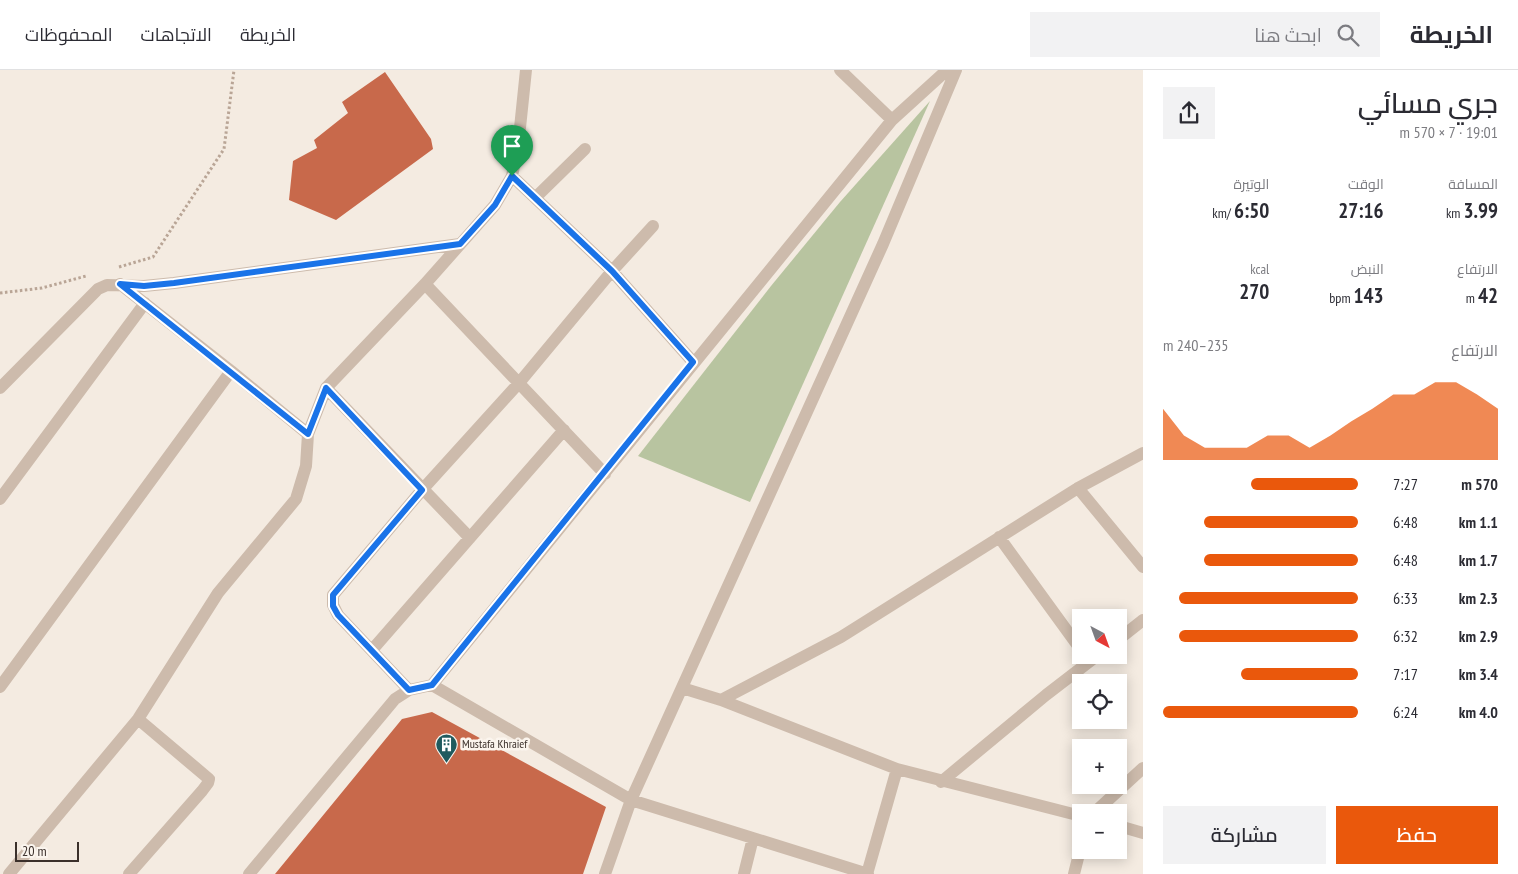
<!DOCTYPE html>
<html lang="ar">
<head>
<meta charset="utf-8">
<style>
  body { margin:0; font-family:"PT Sans Narrow",Cairo,sans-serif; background:#f2f2f3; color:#2b2b33; direction:rtl; height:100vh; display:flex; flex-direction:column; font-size:19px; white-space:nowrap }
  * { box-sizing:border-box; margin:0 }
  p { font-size:16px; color:#7c7c81 }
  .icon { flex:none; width:28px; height:28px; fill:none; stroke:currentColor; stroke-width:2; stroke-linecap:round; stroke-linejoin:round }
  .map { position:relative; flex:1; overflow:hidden; direction:ltr }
  .panel { display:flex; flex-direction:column; background:#fff; width:375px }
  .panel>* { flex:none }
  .needle { width:32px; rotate:139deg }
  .buttons { position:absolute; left:1072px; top:539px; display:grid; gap:10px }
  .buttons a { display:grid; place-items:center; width:55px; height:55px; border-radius:0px; background:#fff; box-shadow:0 2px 12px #0003; font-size:25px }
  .scale { position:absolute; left:15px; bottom:12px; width:64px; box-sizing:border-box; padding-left:5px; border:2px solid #3b302b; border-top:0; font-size:14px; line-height:18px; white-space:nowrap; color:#3b302b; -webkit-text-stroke:4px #fbf5ee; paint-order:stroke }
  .pin { position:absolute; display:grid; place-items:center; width:42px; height:42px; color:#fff; margin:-51px -21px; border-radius:50% 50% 50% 0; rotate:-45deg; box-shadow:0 0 5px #0007 }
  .pin .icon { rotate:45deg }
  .round { display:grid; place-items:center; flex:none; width:52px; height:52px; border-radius:0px; background:#f2f2f3 }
  .head { display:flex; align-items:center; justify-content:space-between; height:85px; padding:0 20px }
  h1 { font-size:28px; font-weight:600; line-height:38px }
  .figures { display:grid; grid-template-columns:repeat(3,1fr); gap:8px; height:85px; padding:5px 20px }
  .figures div { display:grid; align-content:center }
  .figures b { font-size:21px; font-weight:600 }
  .figures small { font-size:14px; font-weight:400 }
  .figures p { font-size:14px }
  .chart { height:140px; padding:10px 20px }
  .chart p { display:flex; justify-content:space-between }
  .chart svg { width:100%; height:90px; margin-top:5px; fill:#ea580c; opacity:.7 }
  .button { display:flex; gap:10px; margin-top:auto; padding:10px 20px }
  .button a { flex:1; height:58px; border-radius:0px; background:#ea580c; color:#fff; font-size:20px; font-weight:600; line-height:58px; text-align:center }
  .button a+a { background:#f2f2f3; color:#2b2b33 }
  ul { padding:0 20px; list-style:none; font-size:16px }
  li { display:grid; grid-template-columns:80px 60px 1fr; align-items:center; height:38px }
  li i { height:12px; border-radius:6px; background:#ea580c }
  header { display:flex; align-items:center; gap:30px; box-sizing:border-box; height:70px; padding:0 25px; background:#fff; border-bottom:1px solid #e1e1e2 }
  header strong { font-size:24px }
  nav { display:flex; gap:28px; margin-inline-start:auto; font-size:18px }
  .search { width:350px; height:45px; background:#f2f2f3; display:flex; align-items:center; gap:12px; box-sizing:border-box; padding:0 18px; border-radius:0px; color:#7c7c81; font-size:19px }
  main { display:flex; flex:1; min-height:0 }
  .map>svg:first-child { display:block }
</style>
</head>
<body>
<header>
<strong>الخريطة</strong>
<div class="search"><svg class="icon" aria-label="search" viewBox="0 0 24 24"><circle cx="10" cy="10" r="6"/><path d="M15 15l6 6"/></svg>ابحث هنا</div>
<nav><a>الخريطة</a><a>الاتجاهات</a><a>المحفوظات</a></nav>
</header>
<main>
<section class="panel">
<div class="head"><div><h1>جري مسائي</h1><p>19:01 · 7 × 570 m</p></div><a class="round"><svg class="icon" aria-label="share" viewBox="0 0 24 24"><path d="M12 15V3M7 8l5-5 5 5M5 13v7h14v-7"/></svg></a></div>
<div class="figures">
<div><p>المسافة</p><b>3.99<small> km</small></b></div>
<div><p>الوقت</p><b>27:16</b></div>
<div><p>الوتيرة</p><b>6:50<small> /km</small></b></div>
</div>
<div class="figures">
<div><p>الارتفاع</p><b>42<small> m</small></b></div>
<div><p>النبض</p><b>143<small> bpm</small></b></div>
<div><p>kcal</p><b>270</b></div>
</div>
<div class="chart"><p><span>الارتفاع</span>235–240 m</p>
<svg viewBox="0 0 160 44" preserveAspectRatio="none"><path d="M0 44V19L10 32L20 38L30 38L40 38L50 32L60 32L70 38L80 32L90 25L100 19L110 12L120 12L130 6L140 6L150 12L160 19V44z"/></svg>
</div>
<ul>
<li><b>570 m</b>7:27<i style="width:55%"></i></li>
<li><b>1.1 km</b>6:48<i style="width:79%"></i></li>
<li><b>1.7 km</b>6:48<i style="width:79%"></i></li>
<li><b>2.3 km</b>6:33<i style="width:92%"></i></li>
<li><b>2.9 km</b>6:32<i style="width:92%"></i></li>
<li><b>3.4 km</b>7:17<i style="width:60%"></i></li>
<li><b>4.0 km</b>6:24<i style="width:100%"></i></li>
</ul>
<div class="button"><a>حفظ</a><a>مشاركة</a></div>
</section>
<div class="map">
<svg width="1143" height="804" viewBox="0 0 1143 804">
  <rect width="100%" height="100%" fill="#f4ebe1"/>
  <path fill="#b8c4a0" d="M930 31 750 432 638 386 771 216 840 132Z"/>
  <path fill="#c8694b" d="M385 2 431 69 433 79 336 150 289 130 293 91 317 78 314 70 348 43 342 32Z
    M432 642 606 737 583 804H275L402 649Z"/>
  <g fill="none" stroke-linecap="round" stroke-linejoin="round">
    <path stroke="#b9a596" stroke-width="3" stroke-dasharray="2.5 2.5" stroke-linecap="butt" d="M119 197 153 187 224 79 234 0
      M0 223 42 218 86 206"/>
    <path stroke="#cdbbac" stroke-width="12" d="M840 0 892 50
      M512 106 612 201 693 292
      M536 127 585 79
      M425 214 605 404
      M231 301 308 364
      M0 318 98 219 107 215 144 216 174 213 460 174
      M326 318 470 468
      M1078 418 1143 497
      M0 429 145 233
      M999 467 1081 580
      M1119 569 1143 550
      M372 580 564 360
      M0 617 231 301 120 214
      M682 618 721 630 897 699 1081 746
      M409 620 338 545 333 535V525L422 420 519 313 612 201 653 156
      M721 630 841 567 1078 418 1143 383
      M941 712 1046 625 1098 585
      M1095 742 1143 698
      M1119 756 1143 763
      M9 804 138 649 218 523 296 429 306 396 308 364 326 318 425 214 495 135 512 106 518 77 526 0
      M129 804 202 721 208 713 209 709 138 649
      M249 804 395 629 409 620 432 615
      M605 804 631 730 883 174 956 0
      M744 804 753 768
      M867 804 897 699
      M868 804 631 730 432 615 892 50 947 0
      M1074 804 1081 776"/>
  </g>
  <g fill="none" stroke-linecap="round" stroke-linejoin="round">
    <defs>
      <path id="route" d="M512 106 612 201 693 292 432 615 409 620 338 545 333 536V525L422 420 326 318 308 364 120 214 144 216 174 213 460 174 495 135Z"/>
    </defs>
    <use href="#route" stroke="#fff" stroke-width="10"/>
    <use href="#route" stroke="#1a73e8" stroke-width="6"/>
  </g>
  <defs>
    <symbol id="building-pin" viewBox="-11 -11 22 30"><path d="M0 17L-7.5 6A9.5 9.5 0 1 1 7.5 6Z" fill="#1f5a5e" stroke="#fbf5ee"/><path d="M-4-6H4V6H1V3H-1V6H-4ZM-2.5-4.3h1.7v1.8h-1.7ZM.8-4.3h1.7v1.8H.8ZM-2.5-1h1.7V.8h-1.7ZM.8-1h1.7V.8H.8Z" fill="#fff"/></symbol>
  </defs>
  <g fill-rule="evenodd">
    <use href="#building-pin" x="434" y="662" width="25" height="34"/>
  </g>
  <g text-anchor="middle" stroke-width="5" stroke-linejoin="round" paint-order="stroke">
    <g font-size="12" fill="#3b302b" stroke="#fbf5ee" text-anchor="start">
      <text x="462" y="678">Mustafa Khraief</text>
    </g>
  </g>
</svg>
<div class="buttons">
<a><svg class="needle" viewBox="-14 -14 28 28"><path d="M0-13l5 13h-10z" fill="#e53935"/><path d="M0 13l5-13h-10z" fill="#7c7c81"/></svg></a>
<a><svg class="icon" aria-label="locate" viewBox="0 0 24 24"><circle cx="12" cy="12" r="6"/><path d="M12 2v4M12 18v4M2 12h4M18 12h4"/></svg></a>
<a>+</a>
<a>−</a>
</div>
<div class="scale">20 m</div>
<div class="pin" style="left:512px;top:106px;background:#1e9e55"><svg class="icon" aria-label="arrive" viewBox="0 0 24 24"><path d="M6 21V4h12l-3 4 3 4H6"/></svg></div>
</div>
</main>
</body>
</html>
